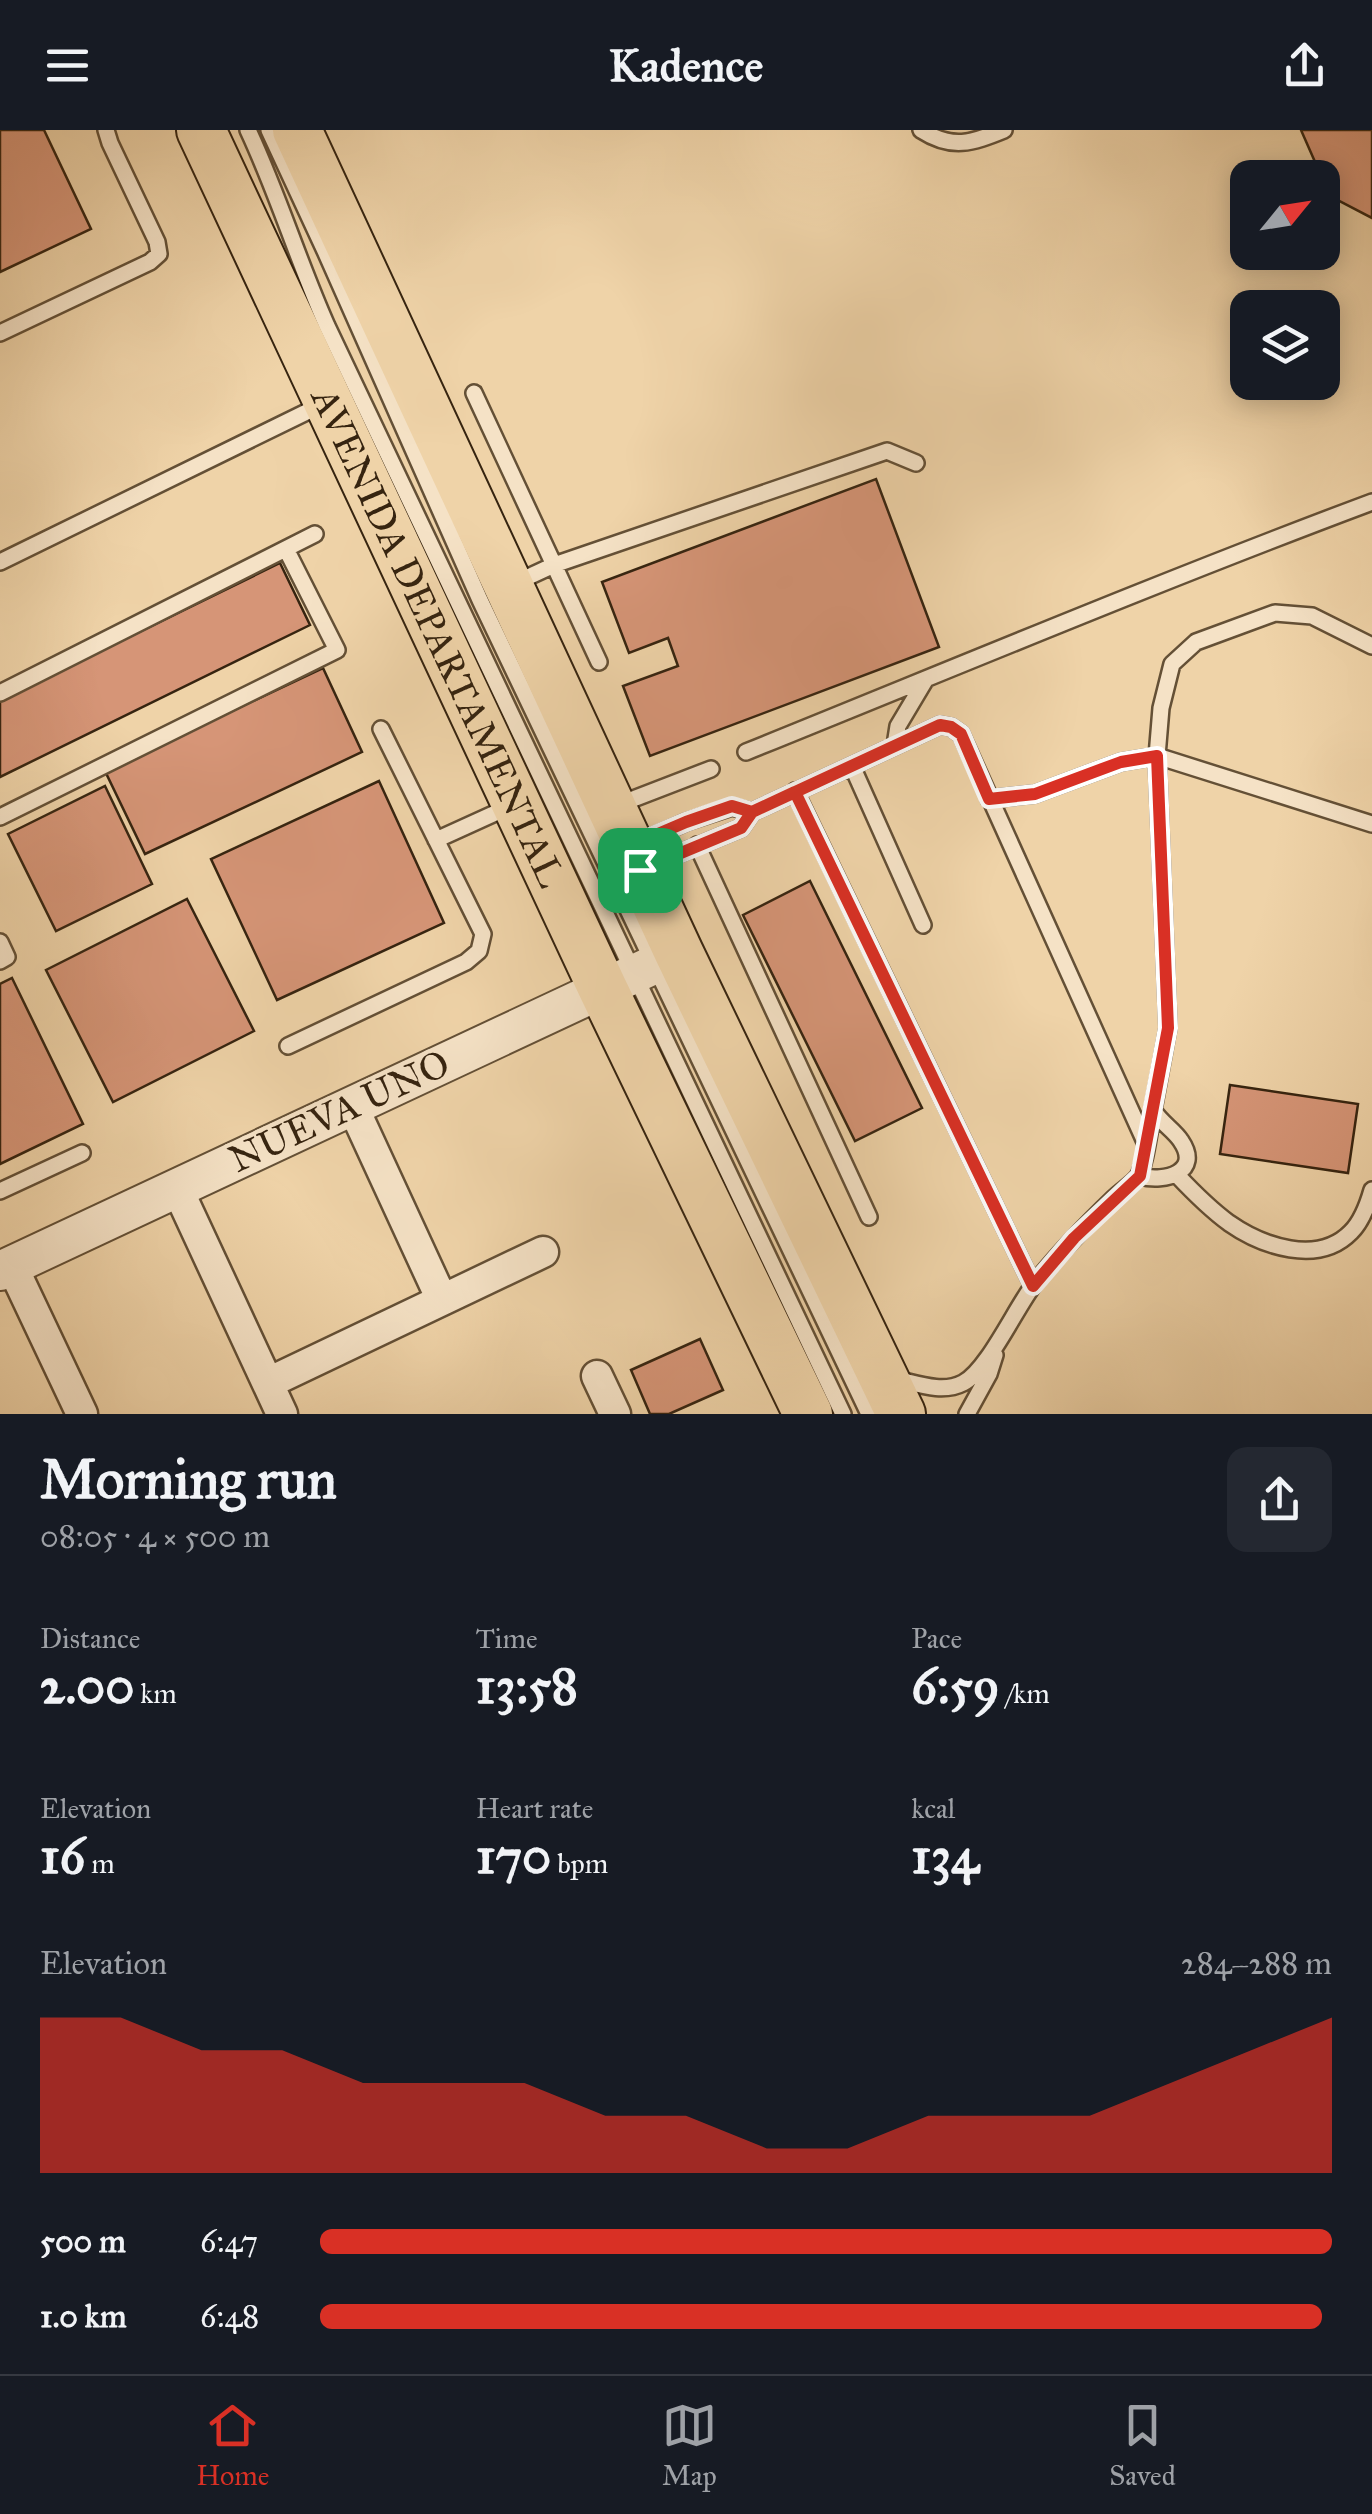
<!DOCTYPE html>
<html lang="en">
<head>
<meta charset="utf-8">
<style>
  body { margin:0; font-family:"IM FELL Great Primer",serif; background:#242831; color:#f1f3f6; height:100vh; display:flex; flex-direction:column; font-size:38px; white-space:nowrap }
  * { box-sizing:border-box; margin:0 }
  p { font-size:32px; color:#9ea1a6 }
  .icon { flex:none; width:55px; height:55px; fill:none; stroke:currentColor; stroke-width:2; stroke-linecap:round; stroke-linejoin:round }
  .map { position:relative; height:1284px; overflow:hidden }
  .details { display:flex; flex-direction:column; background:#171b24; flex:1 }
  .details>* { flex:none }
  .needle { width:65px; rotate:60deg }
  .tools { position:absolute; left:1230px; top:30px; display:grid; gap:20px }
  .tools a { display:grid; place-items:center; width:110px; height:110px; border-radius:20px; background:#171b24; box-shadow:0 5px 25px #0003; font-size:50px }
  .pin { position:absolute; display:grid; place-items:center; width:85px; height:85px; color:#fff; margin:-42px; border-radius:20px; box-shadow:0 5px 15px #0006 }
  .round { display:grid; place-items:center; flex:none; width:105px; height:105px; border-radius:20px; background:#242831 }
  .headline { display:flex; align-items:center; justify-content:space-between; height:170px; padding:0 40px }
  h1 { font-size:55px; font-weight:800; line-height:75px }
  .figures { display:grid; grid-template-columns:repeat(3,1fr); gap:15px; height:170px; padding:10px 40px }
  .figures div { display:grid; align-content:center }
  .figures b { font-size:50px; font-weight:800 }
  .figures small { font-size:28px; font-weight:400 }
  .figures p { font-size:28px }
  .chart { height:280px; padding:20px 40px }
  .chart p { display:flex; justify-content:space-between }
  .chart svg { width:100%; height:180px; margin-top:10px; fill:#d93025; opacity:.7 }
  ul { padding:0 40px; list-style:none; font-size:32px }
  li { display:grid; grid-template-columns:160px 120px 1fr; align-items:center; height:75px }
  li i { height:25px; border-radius:12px; background:#d93025 }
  header { display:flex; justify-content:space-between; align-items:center; height:130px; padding:0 40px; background:#171b24; font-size:45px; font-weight:800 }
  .dock { display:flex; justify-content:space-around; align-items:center; height:140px; border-top:2px solid #363941; background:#171b24; font-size:28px; color:#9ea1a6 }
  .dock a { display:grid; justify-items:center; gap:5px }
  .dock .current { color:#d93025 }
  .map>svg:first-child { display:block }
</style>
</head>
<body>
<header><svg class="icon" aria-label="menu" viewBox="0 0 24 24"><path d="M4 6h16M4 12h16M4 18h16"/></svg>Kadence<svg class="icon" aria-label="share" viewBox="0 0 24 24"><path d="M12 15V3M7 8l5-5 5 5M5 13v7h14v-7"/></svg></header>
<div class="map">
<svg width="1372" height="1284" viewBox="0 0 1372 1284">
  <rect width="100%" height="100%" fill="#efd3a8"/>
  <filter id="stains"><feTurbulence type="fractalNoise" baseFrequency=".002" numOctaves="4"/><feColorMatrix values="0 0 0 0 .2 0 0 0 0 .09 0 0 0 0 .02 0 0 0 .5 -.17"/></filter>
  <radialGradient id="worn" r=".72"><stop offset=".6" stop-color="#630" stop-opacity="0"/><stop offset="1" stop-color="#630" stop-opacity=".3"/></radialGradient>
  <path fill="#d69577" stroke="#362410" stroke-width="2.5" d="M0 0H44L91 99 0 142Z
    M1301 0H1372V88L1330 66Z
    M876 349 939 517 650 626 623 556 678 536 668 508 629 523 602 452Z
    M280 433 310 495 0 647V570Z
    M323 538 362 622 145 724 105 641Z
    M379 651 444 793 277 870 211 729Z
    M105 656 152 754 56 801 8 704Z
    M810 751 922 978 855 1011 743 785Z
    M187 769 254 901 113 972 46 840Z
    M12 848 83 994 0 1034V854Z
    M1230 955 1358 974 1348 1043 1220 1024Z
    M700 1209 723 1260 669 1284H650L631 1240Z"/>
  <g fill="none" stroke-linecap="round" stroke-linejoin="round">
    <defs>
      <path id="service" d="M248 0C278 64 298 131 327 196L843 1284
        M269 0 326 123 480 470 869 1284
        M921 0C952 20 972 13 1004 0
        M0 203 150 132 159 124 157 112 110 13 106 0
        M474 263 554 435 513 454
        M0 432 325 273
        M599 532 554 435 887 321 916 333
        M0 563 315 404
        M895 615 898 596 926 549
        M746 622C954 538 1161 451 1372 372
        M852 636 923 795
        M795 661 1033 1156
        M989 669 1035 664 1121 632 1157 626 1372 694
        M615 676 711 639
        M0 687 337 520 286 419
        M436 710 513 675
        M634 715 686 692 732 677 752 682
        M697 715 869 1087
        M647 737 741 698 752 682 940 595 951 597 961 604 1146 1014
        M0 812 7 827 0 831
        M288 916 466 832 479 821 483 804 381 599
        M1177 1045C1193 1062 1210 1079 1229 1093 1262 1116 1318 1136 1351 1102 1361 1092 1368 1074 1372 1060
        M1140 1046C1165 1053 1202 1042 1181 1011 1174 1000 1161 993 1153 980L1168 898 1157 626 1161 578 1172 534 1196 512 1275 483 1312 486 1372 516
        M0 1061 82 1023
        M895 1249C915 1253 942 1264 963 1253 988 1240 1016 1177 1035 1153 1059 1123 1086 1095 1114 1068 1121 1061 1131 1055 1137 1048 1145 1039 1150 994 1153 980
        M967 1284 989 1244 995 1225"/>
      <path id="minor" d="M352 975 442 1170
        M177 1058 282 1284
        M12 1136 82 1284
        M597 1246 615 1284
        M268 1253 543 1122"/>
      <path id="tertiary" d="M0 1141 679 823"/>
      <g id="primary">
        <path id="s1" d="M201 0 602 857 808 1284"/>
        <path d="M297 0 679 823 901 1284"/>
      </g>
    </defs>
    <use href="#service" stroke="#645036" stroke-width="20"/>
    <use href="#minor" stroke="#645036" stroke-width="35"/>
    <use href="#tertiary" stroke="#645036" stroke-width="42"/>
    <use href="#primary" stroke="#362410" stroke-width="52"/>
    <use href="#service" stroke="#f5e2c6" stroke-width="15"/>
    <use href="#minor" stroke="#f5e2c6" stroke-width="30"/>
    <use href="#tertiary" stroke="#f5e2c6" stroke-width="38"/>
    <use href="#primary" stroke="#efd3a8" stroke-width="48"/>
  </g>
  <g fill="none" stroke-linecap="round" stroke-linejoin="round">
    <defs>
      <path id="route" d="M640 740 741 698 752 682 940 595 951 597 961 604 989 669 1035 664 1121 632 1157 626 1168 898 1140 1046 1074 1108 1033 1156 795 662 752 682 732 676 686 692 630 716 640 740"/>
    </defs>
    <use href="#route" stroke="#fff" stroke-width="20"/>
    <use href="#route" stroke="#d93025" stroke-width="12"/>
  </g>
  <g text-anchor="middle" stroke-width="8" stroke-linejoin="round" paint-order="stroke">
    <g font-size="38" fill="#362410" stroke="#f5e2c6">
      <text dy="13" stroke="none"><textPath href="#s1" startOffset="560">AVENIDA DEPARTAMENTAL</textPath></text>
      <text transform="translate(339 981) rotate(-25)" y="13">NUEVA UNO</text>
    </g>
  </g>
  <rect width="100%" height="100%" filter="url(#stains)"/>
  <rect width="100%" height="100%" fill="url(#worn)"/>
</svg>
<div class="tools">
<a><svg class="needle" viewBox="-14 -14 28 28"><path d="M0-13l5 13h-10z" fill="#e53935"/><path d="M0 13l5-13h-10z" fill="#9ea1a6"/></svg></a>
<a><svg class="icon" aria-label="layers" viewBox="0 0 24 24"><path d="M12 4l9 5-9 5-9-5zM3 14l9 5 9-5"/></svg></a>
</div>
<div class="pin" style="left:640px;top:740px;background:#1e9e55"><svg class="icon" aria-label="arrive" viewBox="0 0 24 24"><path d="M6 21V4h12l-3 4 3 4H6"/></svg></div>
</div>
<section class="details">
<div class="headline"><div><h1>Morning run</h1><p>08:05 · 4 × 500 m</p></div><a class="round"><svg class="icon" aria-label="share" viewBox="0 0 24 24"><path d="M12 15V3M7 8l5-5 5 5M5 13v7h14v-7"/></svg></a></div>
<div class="figures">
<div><p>Distance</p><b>2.00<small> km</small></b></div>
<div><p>Time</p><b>13:58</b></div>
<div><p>Pace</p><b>6:59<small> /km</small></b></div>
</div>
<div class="figures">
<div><p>Elevation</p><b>16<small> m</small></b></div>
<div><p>Heart rate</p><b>170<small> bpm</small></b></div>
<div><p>kcal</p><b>134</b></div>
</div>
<div class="chart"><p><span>Elevation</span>284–288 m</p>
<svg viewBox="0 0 160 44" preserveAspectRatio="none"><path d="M0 44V6L10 6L20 14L30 14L40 22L50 22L60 22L70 30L80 30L90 38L100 38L110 30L120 30L130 30L140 22L150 14L160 6V44z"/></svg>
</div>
<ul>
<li><b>500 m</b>6:47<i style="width:100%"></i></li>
<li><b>1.0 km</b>6:48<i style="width:99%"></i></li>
</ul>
</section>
<nav class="dock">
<a class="current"><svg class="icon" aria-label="home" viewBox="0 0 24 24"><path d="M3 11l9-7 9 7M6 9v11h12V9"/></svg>Home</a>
<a><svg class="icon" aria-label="map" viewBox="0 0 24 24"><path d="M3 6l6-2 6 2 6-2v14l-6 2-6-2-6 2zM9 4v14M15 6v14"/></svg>Map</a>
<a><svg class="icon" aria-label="saved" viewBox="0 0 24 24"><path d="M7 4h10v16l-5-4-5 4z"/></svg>Saved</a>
</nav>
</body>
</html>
